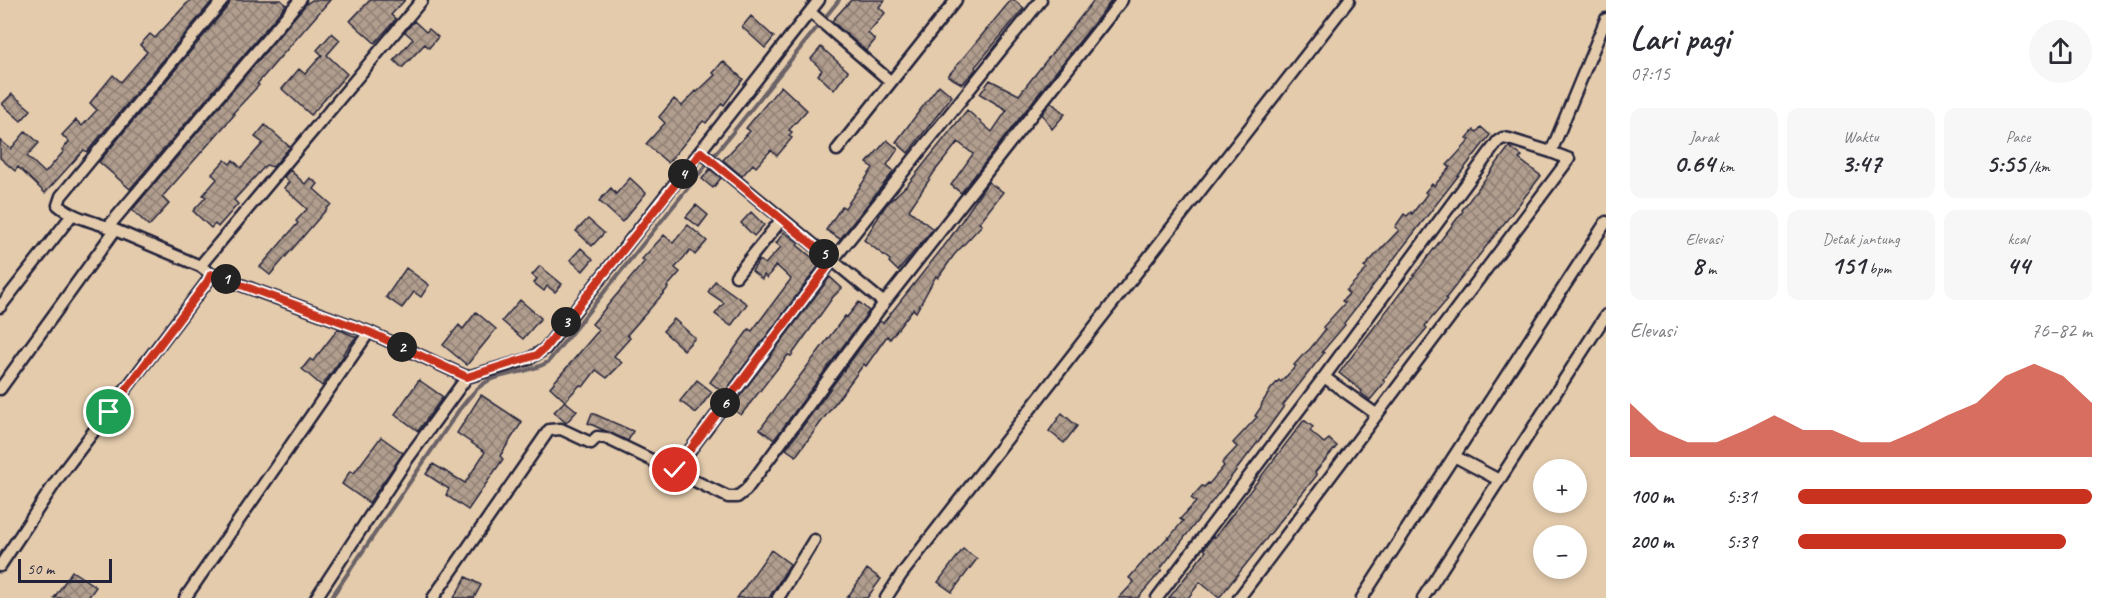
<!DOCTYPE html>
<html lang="id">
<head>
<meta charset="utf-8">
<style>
  body { margin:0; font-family:Caveat,sans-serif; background:#f7f7f7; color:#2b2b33; height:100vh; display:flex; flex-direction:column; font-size:22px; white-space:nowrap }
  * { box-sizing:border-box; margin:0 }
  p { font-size:20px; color:#7c7c81 }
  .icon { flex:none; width:33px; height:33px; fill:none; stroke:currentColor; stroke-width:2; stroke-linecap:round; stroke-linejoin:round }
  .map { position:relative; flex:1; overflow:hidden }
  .drawer { display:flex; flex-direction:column; background:#fff; width:510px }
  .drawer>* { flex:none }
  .tools { position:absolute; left:1533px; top:459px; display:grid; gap:12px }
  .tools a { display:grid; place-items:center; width:54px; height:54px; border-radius:50%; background:#fff; box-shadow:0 3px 9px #0003; font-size:30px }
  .scale { position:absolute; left:18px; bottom:15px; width:94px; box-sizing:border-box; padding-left:6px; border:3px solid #22223b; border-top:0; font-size:16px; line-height:21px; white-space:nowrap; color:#22223b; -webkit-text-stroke:4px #e4cbac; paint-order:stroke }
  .pin { position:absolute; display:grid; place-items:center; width:51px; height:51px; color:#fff; margin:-26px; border:3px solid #fff; border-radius:50%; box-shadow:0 2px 6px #0007 }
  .km { position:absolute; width:30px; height:30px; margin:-15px; border-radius:50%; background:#222; color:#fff; font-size:16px; line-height:30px; text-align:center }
  .round { display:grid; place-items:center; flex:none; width:63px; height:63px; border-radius:32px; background:#f7f7f7 }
  .overview { display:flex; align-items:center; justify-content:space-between; height:102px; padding:0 24px }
  h1 { font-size:33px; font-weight:700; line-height:45px }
  .stats { display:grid; grid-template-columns:repeat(3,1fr); gap:9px; height:102px; padding:6px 24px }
  .stats div { display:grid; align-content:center; border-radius:12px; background:#f7f7f7; text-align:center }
  .stats b { font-size:26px; font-weight:700 }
  .stats small { font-size:16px; font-weight:400 }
  .stats p { font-size:16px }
  .chart { height:168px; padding:12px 24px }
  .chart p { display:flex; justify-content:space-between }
  .chart svg { width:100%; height:108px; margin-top:6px; fill:#c8321e; opacity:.7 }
  ul { padding:0 24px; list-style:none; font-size:20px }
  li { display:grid; grid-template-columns:96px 72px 1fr; align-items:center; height:45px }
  li i { height:15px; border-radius:8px; background:#c8321e }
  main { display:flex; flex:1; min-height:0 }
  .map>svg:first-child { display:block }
</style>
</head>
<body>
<main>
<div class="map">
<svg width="1606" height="598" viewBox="0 0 1606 598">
  <defs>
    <pattern id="building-cross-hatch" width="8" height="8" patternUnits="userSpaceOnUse" patternTransform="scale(1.5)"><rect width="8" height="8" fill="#b19e8e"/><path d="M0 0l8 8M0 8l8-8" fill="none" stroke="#908075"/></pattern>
  </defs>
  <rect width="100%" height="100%" fill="#e4cbac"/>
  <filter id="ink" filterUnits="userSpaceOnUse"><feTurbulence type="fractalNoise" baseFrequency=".0167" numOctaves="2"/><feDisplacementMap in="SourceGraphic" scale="12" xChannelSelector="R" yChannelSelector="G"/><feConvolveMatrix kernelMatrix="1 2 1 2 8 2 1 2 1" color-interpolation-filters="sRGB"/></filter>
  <g filter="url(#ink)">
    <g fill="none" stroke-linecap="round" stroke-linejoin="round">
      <path stroke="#6b6266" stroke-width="4" d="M331 598 459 410C468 399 477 386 490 380 509 372 530 373 548 362L839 0"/>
    </g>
    <path fill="url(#building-cross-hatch)" stroke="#22223b" stroke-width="1.5" d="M190 0H213L87 152 84 150 45 193 18 167 15 171 0 158V140L11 149 26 131 39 143 27 156 45 173 64 151 62 150 69 142 62 135 76 120 82 126 97 110 90 103 113 75 121 82 147 52 140 45 150 34 155 38Z
      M230 0H281L286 5 130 189 99 162 229 5Z
      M312 0H330L257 84 259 85 233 113 235 114 162 197 169 204 149 226 132 210 306 4Z
      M370 0H405L391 15 396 19 375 43 350 21Z
      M851 0H885L879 7 885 13 868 33 875 40 866 51 832 21Z
      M1011 0H1014L1024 8 975 67 976 69 972 74 962 84 948 76Z
      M1094 0H1112L961 193 951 185 973 154 958 142 935 171 909 210 933 229 898 271 889 262 890 260 864 240 886 205 908 184 967 110 992 132 1007 110 980 94 990 80 1019 95Z
      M751 16 774 37 765 48 742 27Z
      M414 21 426 32 429 29 438 37 429 48 425 44 422 47 402 68 394 60 413 39 405 32Z
      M332 33 340 40 327 55 347 74 311 115 282 89 299 69 305 74 322 55 317 50Z
      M821 47 848 71 834 90 818 75 822 70 811 59Z
      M723 61 743 79 724 105 722 103 706 123 703 121 668 163 646 144 665 123 659 117 674 99 682 106 696 91 697 92 715 75 713 73Z
      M939 85 952 96 908 153 896 142Z
      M781 86 807 110 789 130 792 132 789 136 792 138 777 156 771 150 756 167 753 164 742 176 723 160 750 131 746 128Z
      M12 94 31 110 21 121 2 104Z
      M1051 102 1065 114 1052 129 1042 114Z
      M265 125 290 147 273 167 266 165 234 200 238 204 218 227 215 224 211 228 193 211 206 197 203 195 217 179 212 174 225 160 230 164 233 160 241 168 263 143 255 137Z
      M1481 127 1490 135 1344 323 1345 325 1322 352 1324 353 1283 405 1284 406 1264 434 1161 568 1162 570 1138 598H1119L1134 582 1129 578 1150 554 1151 555 1168 537 1169 538 1183 521 1180 519 1196 502 1191 498 1202 486 1204 487 1208 483 1209 484 1224 466 1222 463 1237 447 1233 443 1257 417 1255 416 1261 407 1262 403 1271 389 1279 380 1281 382 1296 366 1294 365 1302 356 1310 349 1325 330 1323 327 1345 303 1342 301 1349 294 1346 291 1367 269 1364 267 1399 230 1395 227 1404 214 1407 216 1411 212 1412 214 1427 194 1425 192 1432 184 1434 186 1450 167 1447 165 1470 140 1467 138 1474 130 1477 132Z
      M887 140 898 149 887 165 894 171 840 239 826 230 842 206 845 208 873 168 867 163Z
      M1509 147 1522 156 1519 159 1541 176 1446 298 1447 300 1425 326 1427 328 1383 380 1385 382 1370 400 1361 393 1362 391 1339 373 1463 211 1462 210Z
      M710 169 721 178 713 188 702 179Z
      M290 170 305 184 310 178 318 184 314 189 331 204 270 275 260 267 298 223 296 221 307 209 284 188 289 182 284 177Z
      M630 178 646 193 622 222 599 201 611 188 616 194Z
      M988 182 1003 192 979 223 982 225 954 255 938 278 936 276 916 312 913 309 890 339 887 336 866 366 864 364 796 456 786 449 880 321 883 323 948 241Z
      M696 205 708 215 699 227 686 217Z
      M751 212 764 225 754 236 741 223Z
      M588 219 604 233 592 246 576 231Z
      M688 225 707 241 695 255 690 250 675 268 680 272 667 287 668 288 627 335 630 338 614 356 622 363 607 378 596 370 583 387 580 385 565 401 550 387 599 330 592 324 645 261 642 259 664 235 673 243Z
      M784 232 799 243 797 245 820 264 724 393 710 382 749 329 752 331 791 279 776 265 767 278 764 275 762 279 752 271 759 260 765 264 781 247 776 243Z
      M581 248 593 259 583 271 570 260Z
      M540 266 562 284 555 292 547 286 544 291 534 283 537 279 532 275Z
      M406 268 429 285 421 297 414 292 402 308 386 297Z
      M830 277 842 288 833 297 791 356 788 355 741 415 731 408Z
      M715 281 747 304 731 326 715 314 724 303 708 292Z
      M520 300 541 318 523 339 502 321Z
      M859 302 869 311 774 440 760 429 845 316 847 317Z
      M476 312 496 329 467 365 443 345 459 325 463 329Z
      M674 319 695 338 684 350 663 331Z
      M338 329 356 337 343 354 344 355 322 386 302 369 310 359 313 361Z
      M419 380 443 397 418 431 395 414Z
      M697 380 712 392 696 413 680 401Z
      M481 395 522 422 500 456 503 459 468 510 446 495 449 489 426 474 433 464 465 483 485 452 457 433Z
      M565 401 577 411 566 423 554 412Z
      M592 413 633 431 628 441 588 423Z
      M1062 413 1077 426 1064 443 1049 431Z
      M1304 420 1313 427 1310 431 1324 443 1329 439 1337 446 1315 472 1317 475 1219 598 1200 582 1188 598H1169L1206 551 1204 549 1213 536 1215 537Z
      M381 437 403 453 369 503 342 484 350 471 354 473Z
      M963 549 977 559 952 592 938 582Z
      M771 550 790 564 769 598H737Z
      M867 569 881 579 867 598H847Z
      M72 571 96 587 88 598H54Z
      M466 577 481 585 474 598H454Z"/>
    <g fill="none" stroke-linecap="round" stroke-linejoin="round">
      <defs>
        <path id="minor" d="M810 12 890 81
          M837 150 956 0
          M701 152 884 303
          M108 227C91 221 72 217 58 205L61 196 223 0
          M200 266 422 0
          M736 276 782 219
          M0 307 72 215
          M369 332 467 377
          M1324 377 1376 414
          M0 389 115 230
          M1454 456 1499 480
          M675 470 832 261 1041 0
          M0 566 59 477 207 282 211 274 200 266 108 227 300 0
          M185 598 369 332 211 274
          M316 598 406 461 467 377 529 359 545 349 819 0
          M433 598 549 430 561 429 591 443 597 437 606 438 728 497H737L746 490 884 303 1122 0
          M778 598 814 540
          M886 598 901 575 1349 0
          M1157 598 1324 377 1498 141 1503 138 1509 139 1551 152
          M1239 598 1569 159 1551 152 1606 19
          M1362 598 1606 222
          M1423 598 1606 315"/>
      </defs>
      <use href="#minor" stroke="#22223b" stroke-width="15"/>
      <use href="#minor" stroke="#e4cbac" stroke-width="10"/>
    </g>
  </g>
  <g fill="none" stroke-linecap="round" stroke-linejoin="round" filter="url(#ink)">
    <defs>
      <path id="route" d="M109 412 207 282 211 274 369 332 467 377 537 355 545 348 701 152 832 261 675 470"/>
    </defs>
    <use href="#route" stroke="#fff" stroke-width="12"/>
    <use href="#route" stroke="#c8321e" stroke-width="8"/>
  </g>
</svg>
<div class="tools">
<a>+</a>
<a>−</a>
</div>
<div class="scale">50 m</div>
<div class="pin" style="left:109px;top:412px;background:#1e9e55"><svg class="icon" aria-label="arrive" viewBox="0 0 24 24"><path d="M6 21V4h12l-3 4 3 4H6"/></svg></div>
<div class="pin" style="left:675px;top:470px;background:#d93025"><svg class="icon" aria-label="check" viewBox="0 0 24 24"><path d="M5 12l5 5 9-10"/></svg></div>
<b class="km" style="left:226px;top:279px">1</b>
<b class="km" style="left:402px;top:347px">2</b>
<b class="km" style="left:566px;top:322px">3</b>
<b class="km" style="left:683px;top:174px">4</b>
<b class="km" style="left:824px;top:254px">5</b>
<b class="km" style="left:725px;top:403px">6</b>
</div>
<section class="drawer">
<div class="overview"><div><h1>Lari pagi</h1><p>07:15</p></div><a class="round"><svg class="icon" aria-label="share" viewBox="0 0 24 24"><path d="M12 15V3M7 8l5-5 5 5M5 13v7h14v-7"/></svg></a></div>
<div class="stats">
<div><p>Jarak</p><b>0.64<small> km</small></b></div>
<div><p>Waktu</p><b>3:47</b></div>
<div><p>Pace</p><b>5:55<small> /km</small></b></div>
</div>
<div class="stats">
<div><p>Elevasi</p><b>8<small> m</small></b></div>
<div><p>Detak jantung</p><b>151<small> bpm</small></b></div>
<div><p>kcal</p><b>44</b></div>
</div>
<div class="chart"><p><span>Elevasi</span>76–82 m</p>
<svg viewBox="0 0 160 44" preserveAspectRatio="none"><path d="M0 44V22L10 33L20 38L30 38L40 33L50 27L60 33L70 33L80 38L90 38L100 33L110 27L120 22L130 11L140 6L150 11L160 22V44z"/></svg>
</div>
<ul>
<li><b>100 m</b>5:31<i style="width:100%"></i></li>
<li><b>200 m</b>5:39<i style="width:91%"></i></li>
</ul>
</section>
</main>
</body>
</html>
